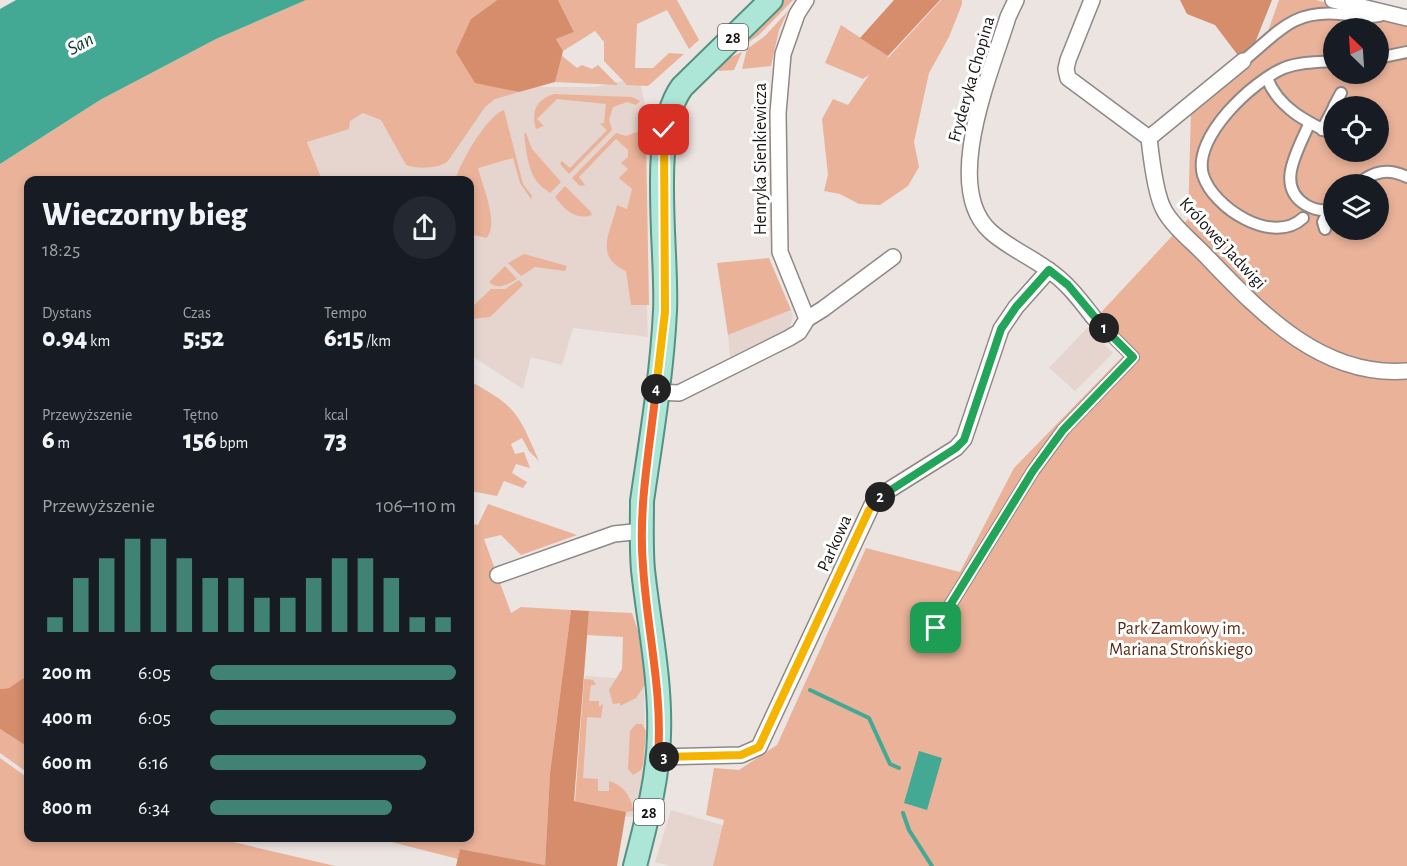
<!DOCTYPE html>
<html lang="pl">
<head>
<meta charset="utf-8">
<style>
  body { margin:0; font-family:"Alegreya Sans",sans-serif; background:#242831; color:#f1f3f6; height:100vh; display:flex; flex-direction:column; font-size:22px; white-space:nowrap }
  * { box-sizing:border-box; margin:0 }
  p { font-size:20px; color:#9ea1a6 }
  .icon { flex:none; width:33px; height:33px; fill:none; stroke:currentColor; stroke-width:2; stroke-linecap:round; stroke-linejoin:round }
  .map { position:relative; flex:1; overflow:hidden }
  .drawer { position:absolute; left:24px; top:176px; width:450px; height:666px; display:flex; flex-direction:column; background:#171b24; border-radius:12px; box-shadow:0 3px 9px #0003 }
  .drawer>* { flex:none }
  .needle { width:39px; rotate:335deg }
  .tools { position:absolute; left:1323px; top:18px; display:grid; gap:12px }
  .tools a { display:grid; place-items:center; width:66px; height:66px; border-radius:50%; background:#171b24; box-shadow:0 3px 9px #0003; font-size:30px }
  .pin { position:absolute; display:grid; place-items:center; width:51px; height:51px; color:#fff; margin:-26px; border-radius:12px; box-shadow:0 3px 9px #0006 }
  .km { position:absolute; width:30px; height:30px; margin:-15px; border-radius:50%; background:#222; color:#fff; font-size:16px; line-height:30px; text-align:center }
  .round { display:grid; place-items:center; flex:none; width:63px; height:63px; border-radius:32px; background:#242831 }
  .summary { display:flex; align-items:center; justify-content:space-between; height:102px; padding:0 18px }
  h1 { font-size:33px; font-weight:800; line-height:45px }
  .metrics { display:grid; grid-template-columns:repeat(3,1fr); gap:9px; height:102px; padding:6px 18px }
  .metrics div { display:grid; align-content:center }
  .metrics b { font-size:26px; font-weight:800 }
  .metrics small { font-size:16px; font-weight:400 }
  .metrics p { font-size:16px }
  .chart { height:168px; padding:12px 18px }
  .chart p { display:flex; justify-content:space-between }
  .chart svg { width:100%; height:108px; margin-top:6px; stroke:#408273; stroke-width:6 }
  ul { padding:0 18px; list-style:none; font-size:20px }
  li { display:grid; grid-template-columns:96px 72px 1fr; align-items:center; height:45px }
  li i { height:15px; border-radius:8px; background:#408273 }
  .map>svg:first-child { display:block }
</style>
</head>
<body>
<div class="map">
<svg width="1407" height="866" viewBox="0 0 1407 866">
  <rect width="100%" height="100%" fill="#ece4e1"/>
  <path fill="#e5d5ce" d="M457 76 543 87H595L639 77 646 110 641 134 648 337 573 328 562 365 531 357 523 389 470 355V180H322L307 141 328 121Z
    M791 310 793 317 789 329 730 357 728 335Z
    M1088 327 1113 353 1075 391 1049 368Z
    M585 676 644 680 645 773 634 817 575 812Z
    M671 810 725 826 719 866H671L655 862Z"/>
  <path fill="#e9b299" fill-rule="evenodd" d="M306 0H497L471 19 475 82 519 92 495 99 485 107 448 161C439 169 417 169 406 165L381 120 363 113 350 121 349 129 307 142 322 180H28V675L9 688 0 689V164L100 100 216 39Z
    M558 0H677L699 40 689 49 667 10 637 24 635 68H653L669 53 684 54 648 86 627 85 604 61V42L595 31 563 51 556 39 574 32Z
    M784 0H793L759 35 736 51Z
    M941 0H962V4L949 37 929 73 914 142 919 167 908 186 880 205 859 204 840 194 824 191 828 175 822 119 833 99 848 105 869 75 863 79 825 63 841 25 888 56 887 59Z
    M1279 0H1316L1407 25V866H713L724 820 706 815 714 768 739 770 777 745 866 548 960 572 1014 468 1124 355 1092 322 1188 219 1191 110 1262 48ZM1334 28H1378V74H1334ZM1334 106H1378V152H1334ZM1334 184H1378V230H1334Z
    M788 11 779 30 771 66 742 69 747 49 765 36Z
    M742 52 734 70 719 71 718 69 729 58Z
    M561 55 577 68 582 65 592 69 598 65 618 85 555 82Z
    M554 94 632 97 640 101 636 105 627 102 613 107 609 120 612 130 569 174 560 164 562 161 570 168 607 130 600 124 604 123 606 104 557 99 537 119 544 126 536 129C531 111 536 100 554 94Z
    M504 110 523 184 532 196 531 199 520 183 513 158 478 168C482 185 500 225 486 238L470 234V180H455C461 162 486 116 504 110Z
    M640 131 645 133 646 138 649 305H631L626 271C593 256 611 232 617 205L627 209 632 189 619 178 628 169 621 163 628 157V150L616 139 579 177 585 185 580 186 572 178 616 133 626 136Z
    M526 133 532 149 561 182 550 193C547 190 541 187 540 185 528 174 526 149 524 134Z
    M565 186 591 212 592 215C574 221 564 208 555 197Z
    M524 254 567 266 565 271 535 267 521 276 508 263Z
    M769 258 791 310 728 335 717 263Z
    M505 266 517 279C507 285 498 290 489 282Z
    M519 280 523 285 490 317 470 319V309L491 289H505Z
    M470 381C517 407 518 413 539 461L529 451 522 438 511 444 515 454 524 452 530 468 516 464 512 473 527 482 523 488 504 481 497 496 470 491Z
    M488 504 577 535 521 555 501 535 484 539 511 613 521 607 571 610 550 773 545 865 460 849 458 859 372 837H470V523L478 525Z
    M589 611 632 613 638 631 646 683 636 698 620 706V703L613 704 609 690 622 669 623 637 587 635Z
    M584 679 593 680 596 685H591L589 701H599V707L603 704 601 718 587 717 583 778 598 779V791H609V781C625 786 630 796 634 811L626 812 575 801Z
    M636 724H642L646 731 643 765 641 770 633 775 628 769 630 731Z
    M0 729 28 747V773L0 753Z
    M0 758 28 778V837H212L335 866H0Z"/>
  <path fill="#d58d6b" d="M497 0H558L574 32 556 39 563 51 555 82 519 92 475 83 456 52 471 19Z
    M894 0H940L888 56 860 38Z
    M1180 0H1272L1253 48 1240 58 1215 25 1187 14Z
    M571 610 589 611 574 801 626 812 617 866H456L460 849 545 865 550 773Z
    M28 675V747L0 729V689L9 688Z"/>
  <path fill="#43a994" d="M16 0H306L216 39 100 100 0 164V9Z
    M919 751 942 758 927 810 904 803Z"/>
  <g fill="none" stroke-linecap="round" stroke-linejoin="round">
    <path stroke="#43a994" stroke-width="4" d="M810 690 869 718 890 764 899 768
      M903 813 909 830 932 866"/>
    <defs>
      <path id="pedestrian" d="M1378 58 1407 52
        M1243 61C1278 33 1291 10 1339 14 1355 15 1370 20 1385 14
        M1267 78C1278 108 1307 122 1334 135
        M1334 106 1341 93
        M1309 124C1299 149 1274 186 1306 205 1315 210 1325 212 1334 208
        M1322 130 1334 107
        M1356 152 1362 154
        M1358 184C1374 171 1388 168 1407 177
        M1303 218C1273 246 1213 208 1203 175 1192 137 1253 81 1284 68 1300 62 1317 62 1334 61
        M1325 229 1323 222 1329 210
        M936 628 1033 471 1063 430 1133 357 1094 318"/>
      <path id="minor" d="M806 0 797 14 783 54 778 113 780 252 807 319
        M1016 0 1008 17C992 70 941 186 990 231 1006 246 1029 256 1047 269 1067 282 1080 300 1094 318
        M1092 0 1068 60 1066 69 1068 78 1149 138
        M1333 0 1407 18
        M1149 138C1151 156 1155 194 1164 210 1173 227 1194 243 1207 257 1261 313 1322 378 1407 371
        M1149 138 1243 61
        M656 392 679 393 789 338 799 332 807 319 823 309 893 257
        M498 575 614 534 642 531
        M658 757 741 755 759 747 872 505 881 495 956 448 964 439 1001 329 1016 307 1049 270"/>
      <path id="primary" d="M635 866C646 823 658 780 659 735 661 680 649 625 643 570 641 548 642 524 642 501 651 439 662 374 665 311 668 251 648 133 682 87L771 0"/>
    </defs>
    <use href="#pedestrian" stroke="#8f8885" stroke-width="14"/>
    <use href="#minor" stroke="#8f8885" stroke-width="18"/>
    <use href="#primary" stroke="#559182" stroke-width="26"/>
    <use href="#pedestrian" stroke="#fff" stroke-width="10"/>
    <use href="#minor" stroke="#fff" stroke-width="15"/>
    <use href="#primary" stroke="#ade5d7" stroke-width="22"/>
  </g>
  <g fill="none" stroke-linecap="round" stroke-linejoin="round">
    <defs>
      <path id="split-1" d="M936 628 1033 471 1063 430 1133 357 1104 328"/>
      <path id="split-2" d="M880 497 956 448 964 440 1001 329 1016 307 1049 270 1068 285 1104 328"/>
      <path id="split-3" d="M664 757 741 755 759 747 869 510 880 497"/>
      <path id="split-4" d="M656 389C650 448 638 506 643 566 647 630 663 692 658 757H664"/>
      <path id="split-5" d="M656 389 665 312 664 130"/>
    </defs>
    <use href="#split-1" stroke="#fff" stroke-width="12"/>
    <use href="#split-2" stroke="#fff" stroke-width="12"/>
    <use href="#split-3" stroke="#fff" stroke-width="12"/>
    <use href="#split-4" stroke="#fff" stroke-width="12"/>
    <use href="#split-5" stroke="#fff" stroke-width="12"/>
    <use href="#split-1" stroke="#22a559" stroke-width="8"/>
    <use href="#split-2" stroke="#22a559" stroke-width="8"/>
    <use href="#split-3" stroke="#f5b400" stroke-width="8"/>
    <use href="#split-4" stroke="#f0652b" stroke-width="8"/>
    <use href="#split-5" stroke="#f5b400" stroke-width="8"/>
  </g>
  <g text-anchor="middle" stroke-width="6" stroke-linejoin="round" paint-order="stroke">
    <g fill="#fff" stroke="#5e5c5b" stroke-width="1.5">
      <rect x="718" y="24" width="30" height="26" rx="4.5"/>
      <rect x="634" y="799" width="30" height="26" rx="4.5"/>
    </g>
    <g font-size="16" font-weight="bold" fill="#191615">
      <text x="733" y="43">28</text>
      <text x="649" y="818">28</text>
    </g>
    <g font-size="18" fill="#191615" stroke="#fff">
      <text transform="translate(971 79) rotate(-74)" y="6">Fryderyka Chopina</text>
      <text transform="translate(760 159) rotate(-90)" y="6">Henryka Sienkiewicza</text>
      <text transform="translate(1223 243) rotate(47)" y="6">Królowej Jadwigi</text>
      <text transform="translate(834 543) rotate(-66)" y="6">Parkowa</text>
    </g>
    <g font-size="18" fill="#5d2d15" stroke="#fff">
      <text x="1181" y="634">Park Zamkowy im.<tspan x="1181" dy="21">Mariana Strońskiego</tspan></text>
    </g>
    <g font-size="20" font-style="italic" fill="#103e35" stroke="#fff">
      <text transform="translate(80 43) rotate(-28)" y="7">San</text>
    </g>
  </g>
</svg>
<div class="tools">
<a><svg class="needle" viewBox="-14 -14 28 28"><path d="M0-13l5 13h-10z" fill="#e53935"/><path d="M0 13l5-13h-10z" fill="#9ea1a6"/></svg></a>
<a><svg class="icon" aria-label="locate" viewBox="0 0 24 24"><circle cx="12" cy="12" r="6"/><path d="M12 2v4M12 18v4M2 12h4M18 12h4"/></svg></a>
<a><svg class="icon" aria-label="layers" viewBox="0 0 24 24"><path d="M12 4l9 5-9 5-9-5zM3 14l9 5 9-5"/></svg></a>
</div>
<div class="pin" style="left:936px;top:628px;background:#1e9e55"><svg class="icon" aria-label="arrive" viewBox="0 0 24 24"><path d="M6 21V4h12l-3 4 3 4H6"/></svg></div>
<div class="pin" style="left:664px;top:130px;background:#d93025"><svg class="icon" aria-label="check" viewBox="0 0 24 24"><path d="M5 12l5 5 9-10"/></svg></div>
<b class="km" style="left:1104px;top:328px">1</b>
<b class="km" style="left:880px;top:497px">2</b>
<b class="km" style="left:664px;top:757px">3</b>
<b class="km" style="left:656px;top:389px">4</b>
<section class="drawer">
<div class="summary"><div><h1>Wieczorny bieg</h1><p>18:25</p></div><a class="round"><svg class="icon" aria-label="share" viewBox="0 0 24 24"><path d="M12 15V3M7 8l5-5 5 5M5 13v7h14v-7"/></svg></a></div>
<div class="metrics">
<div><p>Dystans</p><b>0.94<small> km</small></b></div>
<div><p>Czas</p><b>5:52</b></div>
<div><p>Tempo</p><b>6:15<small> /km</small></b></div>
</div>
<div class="metrics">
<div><p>Przewyższenie</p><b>6<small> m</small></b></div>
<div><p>Tętno</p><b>156<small> bpm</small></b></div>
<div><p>kcal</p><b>73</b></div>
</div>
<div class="chart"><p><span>Przewyższenie</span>106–110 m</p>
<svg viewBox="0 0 160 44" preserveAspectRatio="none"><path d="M5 44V38M15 44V22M25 44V14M35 44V6M45 44V6M55 44V14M65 44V22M75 44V22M85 44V30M95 44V30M105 44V22M115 44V14M125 44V14M135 44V22M145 44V38M155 44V38"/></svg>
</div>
<ul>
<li><b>200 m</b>6:05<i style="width:100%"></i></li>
<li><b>400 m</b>6:05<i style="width:100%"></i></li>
<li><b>600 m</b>6:16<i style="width:88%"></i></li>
<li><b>800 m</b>6:34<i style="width:74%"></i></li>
</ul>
</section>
</div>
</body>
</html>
